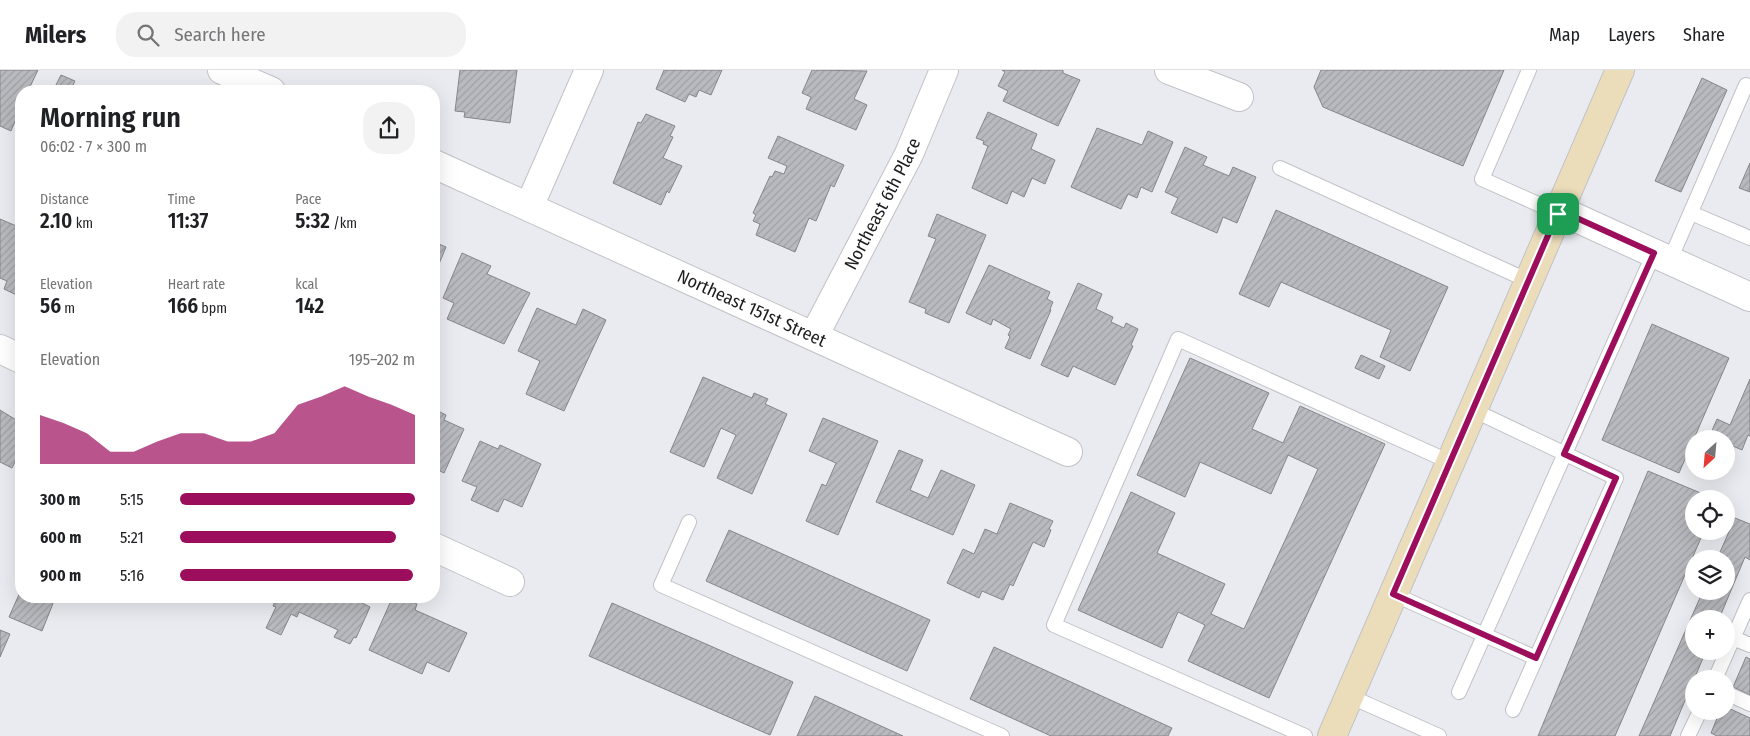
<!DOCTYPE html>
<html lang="en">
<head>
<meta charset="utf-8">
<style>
  body { margin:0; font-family:"Fira Sans Condensed",sans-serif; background:#f2f2f2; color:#202124; height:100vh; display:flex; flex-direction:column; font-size:19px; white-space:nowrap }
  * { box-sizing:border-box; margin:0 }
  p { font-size:16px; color:#757577 }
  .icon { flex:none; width:28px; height:28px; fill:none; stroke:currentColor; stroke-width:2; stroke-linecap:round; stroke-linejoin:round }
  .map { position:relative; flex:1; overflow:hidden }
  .side { position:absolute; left:15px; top:15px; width:425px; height:518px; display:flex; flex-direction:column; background:#fff; border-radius:20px; box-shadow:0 5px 20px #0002 }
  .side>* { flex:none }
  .needle { width:32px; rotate:206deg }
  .buttons { position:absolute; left:1685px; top:360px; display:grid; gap:10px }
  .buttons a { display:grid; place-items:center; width:50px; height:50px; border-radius:50%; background:#fff; box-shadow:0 5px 20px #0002; font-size:25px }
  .pin { position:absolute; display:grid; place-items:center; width:42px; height:42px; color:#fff; margin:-21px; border-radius:10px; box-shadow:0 2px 8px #0006 }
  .round { display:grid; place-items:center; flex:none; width:52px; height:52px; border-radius:20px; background:#f2f2f2 }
  .overview { display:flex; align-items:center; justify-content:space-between; height:85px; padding:0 25px }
  h1 { font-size:28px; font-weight:600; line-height:38px }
  .stats { display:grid; grid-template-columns:repeat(3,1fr); gap:8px; height:85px; padding:5px 25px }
  .stats div { display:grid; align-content:center }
  .stats b { font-size:21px; font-weight:600 }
  .stats small { font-size:14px; font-weight:400 }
  .stats p { font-size:14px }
  .chart { height:140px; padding:10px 25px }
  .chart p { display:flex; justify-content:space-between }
  .chart svg { width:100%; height:90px; margin-top:5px; fill:#9c0e5c; opacity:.7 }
  ul { padding:0 25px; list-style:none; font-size:16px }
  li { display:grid; grid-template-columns:80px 60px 1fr; align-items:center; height:38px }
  li i { height:12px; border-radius:6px; background:#9c0e5c }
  header { display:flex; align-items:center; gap:30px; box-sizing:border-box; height:70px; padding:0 25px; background:#fff; border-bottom:1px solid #e0e0e0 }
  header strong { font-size:24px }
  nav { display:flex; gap:28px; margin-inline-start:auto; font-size:18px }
  .search { width:350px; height:45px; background:#f2f2f2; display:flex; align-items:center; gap:12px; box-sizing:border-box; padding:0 18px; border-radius:20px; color:#757577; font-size:19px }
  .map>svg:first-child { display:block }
</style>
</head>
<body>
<header>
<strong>Milers</strong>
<div class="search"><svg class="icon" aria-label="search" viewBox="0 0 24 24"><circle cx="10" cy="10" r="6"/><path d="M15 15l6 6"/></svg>Search here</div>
<nav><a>Map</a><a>Layers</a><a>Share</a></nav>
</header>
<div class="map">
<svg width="1750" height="666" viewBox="0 0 1750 666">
  <defs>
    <pattern id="building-hatch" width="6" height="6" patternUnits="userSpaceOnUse" patternTransform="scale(1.25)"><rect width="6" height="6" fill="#b9babf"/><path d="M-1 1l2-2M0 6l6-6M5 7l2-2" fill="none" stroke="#9f9fa4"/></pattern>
  </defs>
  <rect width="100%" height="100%" fill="#eaebf0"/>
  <path fill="url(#building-hatch)" stroke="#85868a" d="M0 0H38L28 21H21V37L11 61 0 56Z
    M460 0H517L510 53 464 47 465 42 455 41Z
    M664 0H722L711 25 699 20 696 27 689 24 685 32 656 19Z
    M812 0 867 1 854 29 867 35 856 60 806 39 811 27 802 23Z
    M1002 0H1063V3L1080 10 1058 56 1003 31 1008 21 998 16 1005 2Z
    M1321 0H1504L1463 96 1323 37 1314 17Z
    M61 5 75 11 70 21H53Z
    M1702 8 1727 20 1681 122 1655 111Z
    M988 42 1037 64 1031 79 1055 90 1045 114 1032 108 1024 127 1012 121 1007 134 972 118 988 76 983 74 984 71 976 68Z
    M646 44 675 56 670 66 673 67 663 88 682 96 669 123 667 121 661 135 613 113 638 52 641 53Z
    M1097 58 1142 75 1148 61 1173 72 1152 122 1141 117 1137 128 1128 124 1121 139 1071 117Z
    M778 66 844 95 834 117 831 115 816 151 809 148 795 182 756 165 760 154 753 151 756 145 753 143 770 106 772 107 775 101 784 104 787 96 768 88Z
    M1185 77 1207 87 1203 95 1229 106 1233 97 1256 107 1237 153 1223 147 1217 163 1171 143 1178 128 1165 122Z
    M1750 93V122L1739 118Z
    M1276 140 1448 217 1410 301 1380 287 1391 260 1281 212 1269 237 1239 224Z
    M937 144 986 165 949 253 925 243 926 239 909 232 936 169 928 166Z
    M0 149 21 158V227L4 219 7 211 0 208Z
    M434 172 446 177 434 206Z
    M462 183 491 196 487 204 530 223 504 274 447 249 454 233 443 228Z
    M989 195 1050 222 1047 229 1053 232 1050 239 1051 240 1030 289 1005 278 1010 267 1008 265 1011 259 993 249 991 255 966 243Z
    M1078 213 1102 224 1096 239 1113 247 1111 252 1124 258 1126 253 1138 259 1131 275 1133 276 1115 315 1073 296 1068 307 1041 295Z
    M537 238 576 255 583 239 606 250 564 341 526 324 540 291 518 281Z
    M1652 254 1729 288 1679 403 1602 370Z
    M1361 285 1385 296 1379 309 1355 298Z
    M1190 288 1269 323 1252 359 1283 373 1300 336 1385 374 1269 628 1188 591 1205 555 1178 542 1162 578 1078 540 1131 422 1175 443 1157 483 1225 514 1211 544 1244 559 1318 399 1288 385 1271 424 1200 392 1185 427 1137 405Z
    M703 307 752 328 754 323 768 329 765 334 787 344 752 424 717 408 736 365 721 358 704 397 670 382Z
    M1750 309V366L1748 365 1742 380 1726 373V369H1717L1710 365 1717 349 1730 355Z
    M434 339 446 345 444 350 464 359 444 403 434 398Z
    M0 340 21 353V393L16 390 12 398 0 392Z
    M823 348 878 371 838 465 806 451 822 414 826 416 836 393 809 381Z
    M480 371 498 379 500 375 541 394 522 437 504 429 498 442 471 430 477 417 462 411Z
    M899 380 923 390 910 420 928 428 941 400 975 415 953 465 876 432Z
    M1648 401 1715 429H1694V461H1704L1615 666H1538Z
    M1010 433 1053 451 1049 459 1051 460 1044 477 1033 472 1013 516 1010 514 1003 530 982 521 979 528 947 513 963 479 974 484 985 459 997 464Z
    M1735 448 1750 454V490L1745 487 1719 549H1694V581H1706L1670 666H1639L1703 521H1726V489H1717Z
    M729 460 930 550 907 601 706 511Z
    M21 520V526H56L42 561 9 547Z
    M277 526H348L370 537 356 568 354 567 350 574 334 567 338 560 299 542 297 547 291 544 281 565 266 558 276 537 273 536Z
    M391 526H399L417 534 415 540 467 563 449 602 427 592 422 604 369 580 390 533 388 532Z
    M612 533 793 612 770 665 589 586Z
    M0 560 10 564 0 587Z
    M994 577 1172 658 1168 666H1051L970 629Z
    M1746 587 1750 589V625L1733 617Z
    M815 626 903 666H797Z
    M1726 637 1750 648V666H1717L1711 663 1720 641H1726Z"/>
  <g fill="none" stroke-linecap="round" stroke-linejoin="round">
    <defs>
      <path id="lane" d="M1529 0 1482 109 1558 143
        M1280 98 1529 211
        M1691 143 1750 168
        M1670 190 1746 15
        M1473 340 1616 408 1513 640
        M689 452 661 515 1002 666
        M1393 524 1536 588
        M1733 568 1750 575
        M1715 609 1750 530
        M1459 622 1654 183
        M1726 623 1750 634
        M1349 626 1439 666
        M1305 666 1054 555 1178 269 1450 392
        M1688 666 1700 641"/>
      <g id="street">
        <path d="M222 0 271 21"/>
        <path d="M1169 0 1239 27"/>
        <path id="s1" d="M434 94 1068 382"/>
        <path d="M529 137 589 0"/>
        <path d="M1559 140 1750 227"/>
        <path id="s2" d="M814 266 909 84 944 0"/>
        <path d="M0 279 21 289"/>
        <path d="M434 477 510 512"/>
      </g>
      <path id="secondary" d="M1332 666 1620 0"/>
    </defs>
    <use href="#lane" stroke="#c1c2c7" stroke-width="16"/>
    <use href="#street" stroke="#c1c2c7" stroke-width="30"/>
    <use href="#secondary" stroke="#c1c2c7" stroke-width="30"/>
    <use href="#lane" stroke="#fff" stroke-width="14"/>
    <use href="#street" stroke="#fff" stroke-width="28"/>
    <use href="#secondary" stroke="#ecddba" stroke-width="28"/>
  </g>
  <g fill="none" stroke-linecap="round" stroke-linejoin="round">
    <defs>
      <path id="route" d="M1559 140 1654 183 1564 384 1616 408 1536 588 1393 524Z"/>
    </defs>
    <use href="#route" stroke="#fff" stroke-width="10"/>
    <use href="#route" stroke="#9c0e5c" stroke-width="6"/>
  </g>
  <g text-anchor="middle" stroke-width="4" stroke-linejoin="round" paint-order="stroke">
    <g font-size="18" fill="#1d1d1f" stroke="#f7f8fd">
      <text dy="6" stroke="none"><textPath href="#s2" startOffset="149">Northeast 6th Place</textPath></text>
      <text dy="6" stroke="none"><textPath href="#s1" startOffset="349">Northeast 151st Street</textPath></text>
    </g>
  </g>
</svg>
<div class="buttons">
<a><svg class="needle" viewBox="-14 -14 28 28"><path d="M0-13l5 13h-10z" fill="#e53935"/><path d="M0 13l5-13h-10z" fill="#757577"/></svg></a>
<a><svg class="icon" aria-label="locate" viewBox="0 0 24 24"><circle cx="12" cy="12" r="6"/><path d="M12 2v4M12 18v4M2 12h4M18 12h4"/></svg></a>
<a><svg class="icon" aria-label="layers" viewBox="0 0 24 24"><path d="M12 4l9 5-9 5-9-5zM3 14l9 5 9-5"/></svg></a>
<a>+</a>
<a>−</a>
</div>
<div class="pin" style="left:1558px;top:144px;background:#1e9e55"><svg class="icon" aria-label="arrive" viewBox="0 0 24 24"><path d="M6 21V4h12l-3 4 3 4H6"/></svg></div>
<section class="side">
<div class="overview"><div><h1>Morning run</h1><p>06:02 · 7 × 300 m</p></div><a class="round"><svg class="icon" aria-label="share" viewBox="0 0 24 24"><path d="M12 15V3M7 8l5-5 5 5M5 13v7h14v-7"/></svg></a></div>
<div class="stats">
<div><p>Distance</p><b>2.10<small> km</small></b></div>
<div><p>Time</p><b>11:37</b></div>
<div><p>Pace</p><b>5:32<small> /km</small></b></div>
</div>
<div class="stats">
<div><p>Elevation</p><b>56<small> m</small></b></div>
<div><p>Heart rate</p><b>166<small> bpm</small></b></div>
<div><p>kcal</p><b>142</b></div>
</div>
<div class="chart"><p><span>Elevation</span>195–202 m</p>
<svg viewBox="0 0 160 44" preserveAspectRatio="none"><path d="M0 44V20L10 24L20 29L30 38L40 38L50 33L60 29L70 29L80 33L90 33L100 29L110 15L120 11L130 6L140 11L150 15L160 20V44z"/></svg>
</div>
<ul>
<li><b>300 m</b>5:15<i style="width:100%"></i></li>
<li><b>600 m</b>5:21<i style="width:92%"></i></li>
<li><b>900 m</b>5:16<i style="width:99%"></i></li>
</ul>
</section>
</div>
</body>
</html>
